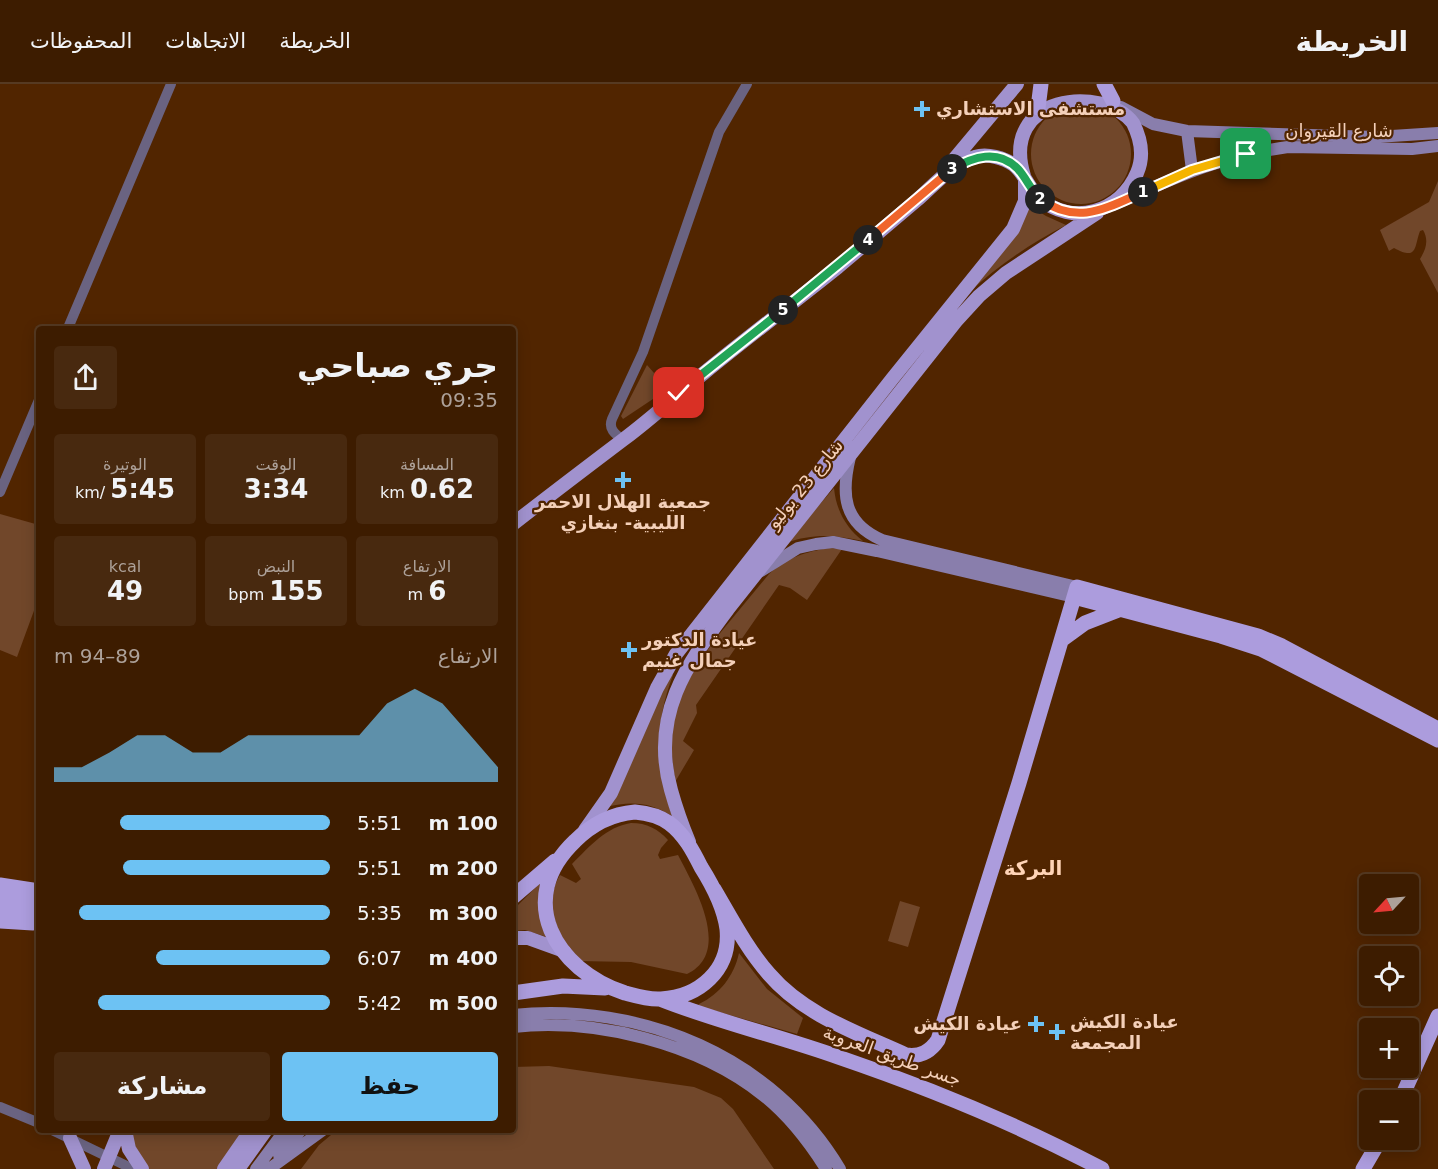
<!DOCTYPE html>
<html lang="ar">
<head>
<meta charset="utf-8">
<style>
  body { margin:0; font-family:"DejaVu Sans","Noto Sans Arabic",sans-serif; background:#48290f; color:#f1f3f6; direction:rtl; height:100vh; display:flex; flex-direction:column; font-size:22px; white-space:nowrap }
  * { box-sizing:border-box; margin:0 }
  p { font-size:20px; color:#ada199 }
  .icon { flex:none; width:33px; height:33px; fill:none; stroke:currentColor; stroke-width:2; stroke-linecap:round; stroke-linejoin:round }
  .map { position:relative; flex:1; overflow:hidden; direction:ltr }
  .sheet { position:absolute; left:36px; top:242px; width:480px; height:807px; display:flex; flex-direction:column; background:#3d1c00; border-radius:6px; box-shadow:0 3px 15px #0003,0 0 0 2px #563a22; direction:rtl }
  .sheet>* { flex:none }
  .needle { width:39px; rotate:244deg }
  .controls { position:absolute; left:1359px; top:790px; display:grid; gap:12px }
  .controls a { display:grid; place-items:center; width:60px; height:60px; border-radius:6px; background:#3d1c00; box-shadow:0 3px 15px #0003,0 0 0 2px #563a22; font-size:30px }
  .pin { position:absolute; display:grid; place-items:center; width:51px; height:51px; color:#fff; margin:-26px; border-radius:12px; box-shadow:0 3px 9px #0006 }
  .km { position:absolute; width:30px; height:30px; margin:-15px; border-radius:50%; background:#222; color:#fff; font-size:16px; line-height:30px; text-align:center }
  .round { display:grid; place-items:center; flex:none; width:63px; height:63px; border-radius:6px; background:#48290f }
  .summary { display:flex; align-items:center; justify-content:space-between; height:102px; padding:0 18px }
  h1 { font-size:33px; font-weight:600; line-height:45px }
  .metrics { display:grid; grid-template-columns:repeat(3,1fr); gap:9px; height:102px; padding:6px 18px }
  .metrics div { display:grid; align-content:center; border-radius:6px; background:#48290f; text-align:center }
  .metrics b { font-size:26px; font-weight:600 }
  .metrics small { font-size:16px; font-weight:400 }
  .metrics p { font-size:16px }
  .chart { height:168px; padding:12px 18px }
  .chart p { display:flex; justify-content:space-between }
  .chart svg { width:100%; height:108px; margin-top:6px; fill:#6dc2f3; opacity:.7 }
  .cta { display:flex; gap:12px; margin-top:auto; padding:12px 18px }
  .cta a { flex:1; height:69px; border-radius:6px; background:#6dc2f3; color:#111; font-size:24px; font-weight:600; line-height:69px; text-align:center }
  .cta a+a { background:#48290f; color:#f1f3f6 }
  ul { padding:0 18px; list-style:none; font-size:20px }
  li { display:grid; grid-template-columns:96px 72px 1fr; align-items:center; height:45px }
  li i { height:15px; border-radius:8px; background:#6dc2f3 }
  header { display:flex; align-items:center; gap:36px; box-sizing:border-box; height:84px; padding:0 30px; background:#3d1c00; border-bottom:2px solid #563a22 }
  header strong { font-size:28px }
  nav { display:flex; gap:33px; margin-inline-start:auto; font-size:21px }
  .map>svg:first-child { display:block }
</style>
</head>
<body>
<header>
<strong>الخريطة</strong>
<nav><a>الخريطة</a><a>الاتجاهات</a><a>المحفوظات</a></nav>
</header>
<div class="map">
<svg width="1438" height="1085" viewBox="0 0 1438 1085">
  <rect width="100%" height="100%" fill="#512500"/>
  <path fill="#71472a" d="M1031 70a50 50 0 1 1 100 0a50 50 0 1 1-100 0Z
    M1438 97V209L1420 175C1426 165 1429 156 1423 146L1420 147C1414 163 1418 177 1394 164L1389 167 1380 146 1429 118Z
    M1030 122 1046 132 1066 141C1028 161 999 181 967 210L1018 147Z
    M647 281 668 305 623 335 621 332Z
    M834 404C836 426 846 444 863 457 836 451 813 449 786 459Z
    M0 430 39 441V513L17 573 0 566Z
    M829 464 842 465 807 516 790 504 779 501 696 621 697 629 683 657 694 666 675 698 671 662 673 635 681 605 716 554 769 490C787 473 806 468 829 464Z
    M670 589 673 591C654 641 656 681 672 732 650 718 631 717 606 723Z
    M631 739C647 739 658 745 668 756L661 764 658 771 660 775 678 771C694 802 733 868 687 890L631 878 578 877C558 851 542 822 560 791L576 799 581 795 572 780C590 762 606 743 631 739Z
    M541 798C537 819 539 833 547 853L525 846 513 847V826Z
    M900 817 920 823 908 863 888 857Z
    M739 869 767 905 803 934 797 950 698 922 699 920C720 910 734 892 739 869Z
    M549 982 694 1003 721 1014 733 1025 774 1085H301L319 1061 337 1046H513V983Z
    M128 1046H247L219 1085H147L136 1068Z"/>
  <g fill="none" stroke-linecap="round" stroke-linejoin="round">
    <path stroke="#6a6381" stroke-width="10" d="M68 244 171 0
      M623 356C615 350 608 345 612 335L643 268 719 48 747 0
      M0 408 39 316
      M0 1023 39 1039
      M52 1046 133 1085"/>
    <path stroke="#897eac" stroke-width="12" d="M1121 23 1153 40 1187 47 1376 53 1438 49
      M1187 47 1192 86
      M1113 121C1174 94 1221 72 1288 63L1412 65 1438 62
      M850 373C841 410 843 439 882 456L1077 503
      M761 487 798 464 816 460 833 458 877 467 1074 513
      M513 931C641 918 773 972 840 1085
      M513 943C596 934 698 959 764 1012 789 1032 809 1058 826 1085
      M279 1071 301 1046
      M256 1085 285 1046
      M269 1085 323 1046"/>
    <path stroke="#a192ce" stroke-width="14" d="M946 85 1017 0
      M513 440C550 411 587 383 624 355 652 334 677 311 704 289 748 253 793 219 838 183 864 161 891 138 917 116 934 101 952 80 975 73 987 69 1004 74 1014 81 1025 90 1029 105 1039 114 1072 143 1121 128 1137 89 1144 73 1141 55 1133 39 1102 0 999 11 1024 92
      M585 746 611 709 657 604 676 570 892 295 1013 145 1025 117V96
      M689 758C682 741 676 724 671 706 650 632 686 581 728 525L957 236 979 212 1006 189 1097 129
      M513 854H528L564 867
      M125 1046 129 1065 142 1085
      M70 1054 84 1085
      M104 1085 120 1046
      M224 1085 251 1046
      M238 1085 266 1046"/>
    <path stroke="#ac9cdd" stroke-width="15" d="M1104 0 1113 17
      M1038 24 1041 0
      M1074 513 1221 552 1261 565 1438 656
      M1063 555 1085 539 1121 525
      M635 728C647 729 659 732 669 739 684 750 693 767 701 783 713 802 724 823 727 845 731 886 699 913 661 915 649 916 636 912 625 909 555 886 514 815 575 757 592 740 611 730 635 728Z
      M0 801 39 807
      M714 805C731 834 747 865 769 890 804 931 858 949 906 971 920 973 930 968 938 956L1019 699 1077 503 1258 552 1282 562 1438 645
      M0 812 39 818
      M513 813 555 777
      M0 825 39 831
      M0 837 33 839
      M513 909 563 902 605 904
      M660 915C718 938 779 952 838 973 929 1004 1017 1040 1102 1085
      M1400 1017 1438 932
      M1363 1085 1380 1056"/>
  </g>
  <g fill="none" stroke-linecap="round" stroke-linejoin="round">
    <defs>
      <path id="split-1" d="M1143 108 1192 86 1246 70"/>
      <path id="split-2" d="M1040 115C1078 142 1106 124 1143 108"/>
      <path id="split-3" d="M952 85C973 73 998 64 1018 85 1026 94 1031 106 1040 115"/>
      <path id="split-4" d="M868 156 952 85"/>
      <path id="split-5" d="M783 226 868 156"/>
      <path id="split-6" d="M697 294 783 226"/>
      <path id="split-7" d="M679 309 697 294"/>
    </defs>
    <use href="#split-1" stroke="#fff" stroke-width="12"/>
    <use href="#split-2" stroke="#fff" stroke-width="12"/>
    <use href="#split-3" stroke="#fff" stroke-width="12"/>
    <use href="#split-4" stroke="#fff" stroke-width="12"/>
    <use href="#split-5" stroke="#fff" stroke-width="12"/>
    <use href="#split-6" stroke="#fff" stroke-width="12"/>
    <use href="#split-7" stroke="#fff" stroke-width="12"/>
    <use href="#split-1" stroke="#f5b400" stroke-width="8"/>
    <use href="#split-2" stroke="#f0652b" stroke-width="8"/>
    <use href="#split-3" stroke="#22a559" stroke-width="8"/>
    <use href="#split-4" stroke="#f0652b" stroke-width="8"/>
    <use href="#split-5" stroke="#22a559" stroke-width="8"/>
    <use href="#split-6" stroke="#22a559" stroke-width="8"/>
    <use href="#split-7" stroke="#f5b400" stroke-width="8"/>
  </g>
  <g fill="#6dc2f3" stroke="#512500" stroke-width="2">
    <path d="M919 16h6v6h6v6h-6v6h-6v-6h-6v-6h6z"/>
    <path d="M620 387h6v6h6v6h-6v6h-6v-6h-6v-6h6z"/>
    <path d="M626 557h6v6h6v6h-6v6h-6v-6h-6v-6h6z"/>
    <path d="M1033 931h6v6h6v6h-6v6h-6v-6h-6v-6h6z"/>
    <path d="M1054 939h6v6h6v6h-6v6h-6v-6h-6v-6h6z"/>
  </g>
  <g text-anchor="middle" stroke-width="4.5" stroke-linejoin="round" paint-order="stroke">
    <g font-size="18" font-weight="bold" fill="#f4d0b9" stroke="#512500" text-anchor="start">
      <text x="936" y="31">مستشفى الاستشاري</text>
      <text x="623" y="424" text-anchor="middle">جمعية الهلال الاحمر<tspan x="623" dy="21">الليبية- بنغازي</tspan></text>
      <text x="642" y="562">عيادة الدكتور<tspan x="642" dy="21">جمال غنيم</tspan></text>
      <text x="1070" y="944">عيادة الكيش<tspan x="1070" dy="21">المجمعة</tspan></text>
      <text x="1022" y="946" text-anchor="end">عيادة الكيش</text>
    </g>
    <g font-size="18" fill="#f4d0b9" stroke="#512500">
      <text x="1339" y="53">شارع القيروان</text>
      <text transform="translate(805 400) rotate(-51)" y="6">شارع 23 يوليو</text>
      <text transform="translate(892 972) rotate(20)" y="6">جسر طريق العروبة</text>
    </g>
    <g font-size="20" font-weight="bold" fill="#ffd4b7" stroke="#512500">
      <text x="1033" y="791">البركة</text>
    </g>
  </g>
</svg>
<div class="controls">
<a><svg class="needle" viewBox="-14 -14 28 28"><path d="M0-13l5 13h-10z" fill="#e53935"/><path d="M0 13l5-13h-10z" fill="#ada199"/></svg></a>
<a><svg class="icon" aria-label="locate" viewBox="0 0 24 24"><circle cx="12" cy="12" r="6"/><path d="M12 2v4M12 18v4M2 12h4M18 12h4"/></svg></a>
<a>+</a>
<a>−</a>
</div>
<div class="pin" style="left:1246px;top:70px;background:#1e9e55"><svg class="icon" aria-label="arrive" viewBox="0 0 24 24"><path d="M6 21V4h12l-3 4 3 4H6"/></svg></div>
<div class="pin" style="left:679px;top:309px;background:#d93025"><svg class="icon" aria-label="check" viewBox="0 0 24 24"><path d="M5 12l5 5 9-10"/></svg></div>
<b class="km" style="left:1143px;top:108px">1</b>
<b class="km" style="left:1040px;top:115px">2</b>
<b class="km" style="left:952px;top:85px">3</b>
<b class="km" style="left:868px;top:156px">4</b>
<b class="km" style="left:783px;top:226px">5</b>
<section class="sheet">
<div class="summary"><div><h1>جري صباحي</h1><p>09:35</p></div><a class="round"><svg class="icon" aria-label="share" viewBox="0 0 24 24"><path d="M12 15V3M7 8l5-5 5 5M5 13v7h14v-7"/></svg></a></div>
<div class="metrics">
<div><p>المسافة</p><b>0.62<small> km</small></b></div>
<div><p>الوقت</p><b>3:34</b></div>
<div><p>الوتيرة</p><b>5:45<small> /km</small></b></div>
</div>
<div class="metrics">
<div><p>الارتفاع</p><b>6<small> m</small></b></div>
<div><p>النبض</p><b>155<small> bpm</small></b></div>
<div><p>kcal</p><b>49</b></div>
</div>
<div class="chart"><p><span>الارتفاع</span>89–94 m</p>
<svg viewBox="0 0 160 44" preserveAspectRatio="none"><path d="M0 44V38L10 38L20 32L30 25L40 25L50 32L60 32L70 25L80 25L90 25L100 25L110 25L120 12L130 6L140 12L150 25L160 38V44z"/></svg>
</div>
<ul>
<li><b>100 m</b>5:51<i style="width:76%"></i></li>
<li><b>200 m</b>5:51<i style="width:75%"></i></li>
<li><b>300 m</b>5:35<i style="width:91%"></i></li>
<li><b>400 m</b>6:07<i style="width:63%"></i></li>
<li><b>500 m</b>5:42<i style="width:84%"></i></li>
</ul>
<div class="cta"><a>حفظ</a><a>مشاركة</a></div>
</section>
</div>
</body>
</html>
